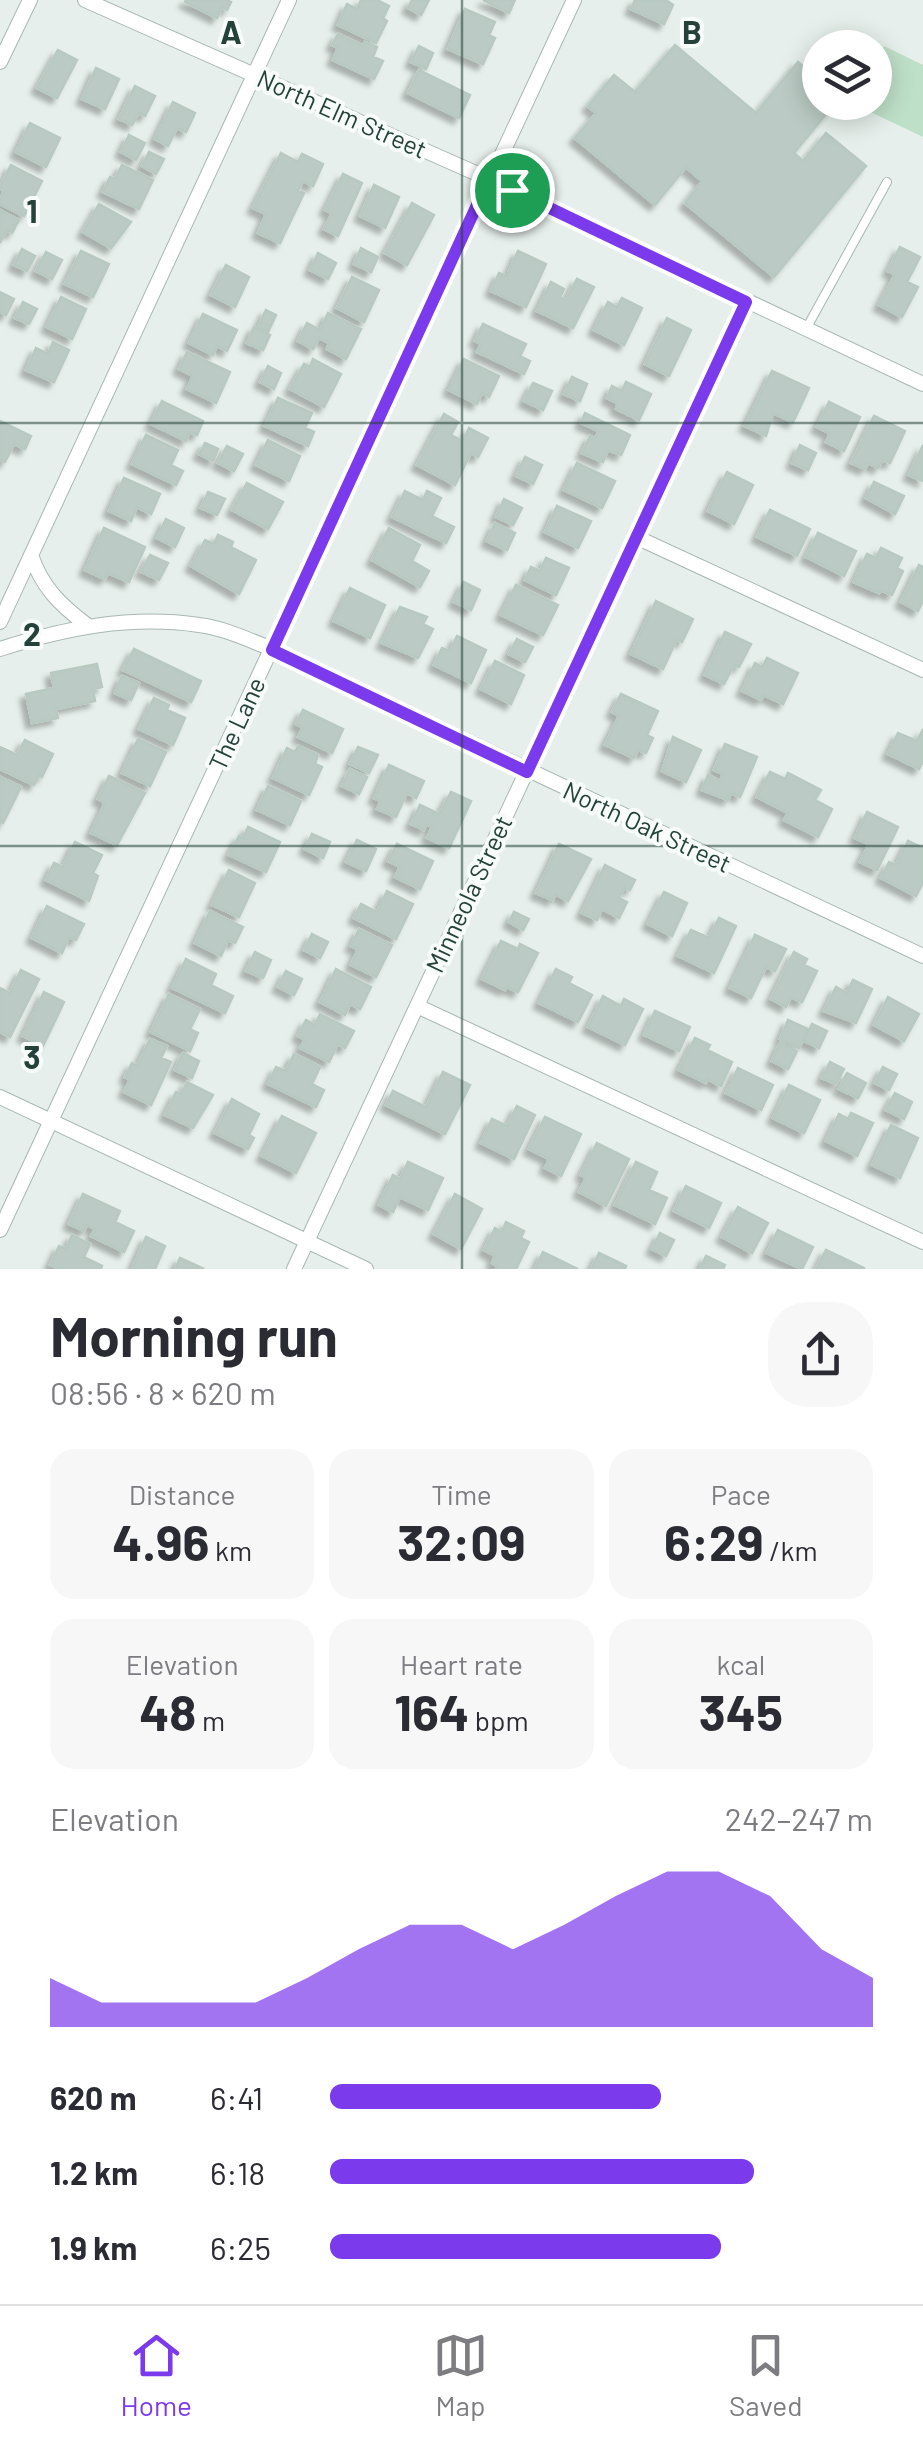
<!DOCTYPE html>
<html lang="en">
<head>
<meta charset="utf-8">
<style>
  body { margin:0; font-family:Barlow,sans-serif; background:#f7f7f7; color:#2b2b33; height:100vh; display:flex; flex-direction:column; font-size:38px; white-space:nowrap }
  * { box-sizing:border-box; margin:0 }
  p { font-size:32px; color:#7c7c81 }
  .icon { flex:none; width:55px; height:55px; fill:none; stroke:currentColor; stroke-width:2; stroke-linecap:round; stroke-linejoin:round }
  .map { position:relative; height:1269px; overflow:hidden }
  .panel { display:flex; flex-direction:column; background:#fff; flex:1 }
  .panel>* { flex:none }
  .buttons { position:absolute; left:802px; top:30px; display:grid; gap:20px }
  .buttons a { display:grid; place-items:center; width:90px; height:90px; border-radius:50%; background:#fff; box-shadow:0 5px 25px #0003; font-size:50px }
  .pin { position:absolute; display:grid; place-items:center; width:85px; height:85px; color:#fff; margin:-42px; border:5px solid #fff; border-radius:50%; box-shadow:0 2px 10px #0007 }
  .round { display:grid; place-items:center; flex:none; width:105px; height:105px; border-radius:40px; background:#f7f7f7 }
  .overview { display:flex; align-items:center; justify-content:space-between; height:170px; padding:0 50px }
  h1 { font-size:55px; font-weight:700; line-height:75px }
  .metrics { display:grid; grid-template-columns:repeat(3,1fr); gap:15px; height:170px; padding:10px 50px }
  .metrics div { display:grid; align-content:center; border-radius:25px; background:#f7f7f7; text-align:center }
  .metrics b { font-size:50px; font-weight:700 }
  .metrics small { font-size:28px; font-weight:400 }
  .metrics p { font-size:28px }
  .chart { height:280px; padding:20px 50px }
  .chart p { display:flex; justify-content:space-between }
  .chart svg { width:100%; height:180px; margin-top:10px; fill:#7c3aed; opacity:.7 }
  ul { padding:0 50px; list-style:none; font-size:32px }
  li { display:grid; grid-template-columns:160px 120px 1fr; align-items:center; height:75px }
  li i { height:25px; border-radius:12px; background:#7c3aed }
  .tab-bar { display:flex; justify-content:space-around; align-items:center; height:140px; border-top:2px solid #e1e1e2; background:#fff; font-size:28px; color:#7c7c81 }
  .tab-bar a { display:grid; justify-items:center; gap:5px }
  .tab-bar .active { color:#7c3aed }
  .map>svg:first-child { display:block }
</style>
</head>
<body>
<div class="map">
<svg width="923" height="1269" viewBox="0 0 923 1269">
  <defs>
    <filter id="shadow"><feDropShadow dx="-5.5" dy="5.5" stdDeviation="2.5" flood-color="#0004"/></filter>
  </defs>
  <rect width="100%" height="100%" fill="#e6efeb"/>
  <path fill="#bfe0c8" d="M884 46 923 65V137L856 105 875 102V65Z"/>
  <path fill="#bbcac4" stroke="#b8c9c2" stroke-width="2.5" filter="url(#shadow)" d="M186 0H227L231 2 227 10 222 7 217 18 185 2Z
    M361 0H377L389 6 383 18 387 21 376 43 338 25 347 4 357 9Z
    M412 0H429L421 15 408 8Z
    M483 0H515L509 13Z
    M635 0H666L673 5 664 24 631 9Z
    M465 9 495 22 489 35 495 38 483 64 448 49Z
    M338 34 363 46 365 42 377 47 373 57 383 61 374 79 333 60 338 48 332 45Z
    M675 45 756 113 798 62 820 80V102H836L794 153 803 161 826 133 866 166 774 277 685 203 702 181 686 167 655 205 575 138 596 113 588 106 614 75 635 92Z
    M419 46 433 53 426 69 411 62Z
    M58 50 77 60 57 98 37 88Z
    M96 68 119 79 105 109 82 99Z
    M419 70 470 95 459 118 408 93Z
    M135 86 155 96 145 116 139 113 132 125 119 119Z
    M173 102 195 113 186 132 177 128 168 146 155 139Z
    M30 123 60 138 46 167 16 152Z
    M129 135 145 143 136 160 121 152Z
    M149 152 164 159 156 174 142 166Z
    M281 153 298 162 302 154 323 164 313 186 303 181 298 191 304 193 280 243 258 233 266 214 253 208Z
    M11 165 42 181 24 216 0 204 3 191 0 187Z
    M122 165 153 180 139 209 103 192 110 177 115 179Z
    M343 174 362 183 338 236 324 229 332 213 325 210Z
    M374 185 399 197 385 228 360 216Z
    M412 203 434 215 407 265 385 253Z
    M99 204 131 222 111 248 83 232Z
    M0 210 19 220 12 233 7 230 0 243Z
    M900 247 920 257 907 282 918 287 902 317 879 305 895 274 888 271Z
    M361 248 378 257 371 272 354 264Z
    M22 249 35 256 27 271 14 265Z
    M81 251 109 264 93 297 65 284Z
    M518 251 546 264 526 307 491 291 499 273 507 276Z
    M46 252 62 260 52 279 36 271Z
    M318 253 336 263 328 279 310 270Z
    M226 265 249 277 235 307 211 295Z
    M352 277 379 290 364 322 337 308Z
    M577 279 594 287 573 328 537 311 551 282 564 289 560 297 566 300Z
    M0 292 14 299 6 315 0 312Z
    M61 297 86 309 72 339 47 327Z
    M622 298 642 308 624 345 594 330 608 302 617 307Z
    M23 302 37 309 29 324 15 318Z
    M266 310 276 315 268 332 258 327Z
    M328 313 361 329 346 359 327 349 329 343 319 338 313 349 298 341 307 323 320 330Z
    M203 314 237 330 227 351 217 346 213 355 189 343Z
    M667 318 691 330 669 376 645 364Z
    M483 324 526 344 520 356 530 361 524 374 477 352 481 344 475 341Z
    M254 327 270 335 263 350 247 343Z
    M53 342 69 350 54 382 26 370 36 348 48 354Z
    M187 352 230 372 216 403 187 389 193 376 179 369Z
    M313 359 341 374 324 407 290 389 304 364 310 367Z
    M464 359 499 376 489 397 482 393 477 404 449 390Z
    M268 366 281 373 274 389 260 382Z
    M772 371 809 388 793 422 773 413 766 436 745 426Z
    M572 377 587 384 580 401 564 394Z
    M626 382 651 394 639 420 616 409 618 404 607 398 612 386 622 391Z
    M533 383 552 391 543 410 524 401Z
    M278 398 312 413 305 428 314 432 308 446 265 426Z
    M162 401 203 421 197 435 190 432 186 441 151 424Z
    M829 402 860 417 844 451 826 442 830 434 817 427Z
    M585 413 630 435 621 455 608 450 603 462 582 453 590 436 595 438 599 431 581 423Z
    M444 414 458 422 451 435 463 441 469 428 488 438 478 457 471 453 455 485 417 465Z
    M874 416 905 431 890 463 883 460 878 468 868 463 865 469 851 463Z
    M0 421 31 436 25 449 14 444 5 462 0 460Z
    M146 435 178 450 171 465 183 471 176 485 132 464Z
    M268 440 300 456 289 481 256 465Z
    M205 443 218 449 213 461 199 454Z
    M800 445 816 453 808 470 792 463Z
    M923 445V481L909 475Z
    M227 446 243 454 234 471 218 463Z
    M525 457 542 465 533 484 516 476Z
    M577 463 615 481 602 508 564 490Z
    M727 472 753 485 734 524 708 511Z
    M124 478 160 494 151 514 137 507 131 521 109 511Z
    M874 482 904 496 895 514 866 498Z
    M247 483 283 502 268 529 232 510Z
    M405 491 423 500 427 491 441 498 432 516 454 527 446 543 392 517Z
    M208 492 225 499 217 515 201 508Z
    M504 499 522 508 513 525 496 517Z
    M557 506 591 521 578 548 545 532Z
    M770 510 810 529 797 556 757 537Z
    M166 519 184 528 175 547 157 538Z
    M495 523 515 533 507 550 487 541Z
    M104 528 145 547 129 582 108 573 105 579 85 570Z
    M389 528 420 545 412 561 429 571 420 587 372 560Z
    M818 533 856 551 844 576 806 557Z
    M218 535 233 542 231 547 256 560 239 594 191 566 205 540 214 544Z
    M881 548 902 558 897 568 903 571 892 595 880 590 879 593 854 582 867 554 876 558Z
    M150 555 168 563 159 580 141 572Z
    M546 558 569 568 556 595 525 580 531 567 540 571Z
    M919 565 923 567V601L918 611 901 602Z
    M464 582 480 590 471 610 454 602Z
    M516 585 558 605 543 635 501 615Z
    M350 588 385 605 370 638 334 621Z
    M656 601 693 619 682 642 677 639 663 669 631 654Z
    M400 607 427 617 423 624 433 629 418 658 382 643Z
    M725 632 751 644 739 667 734 665 724 684 705 675Z
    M457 636 486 650 471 683 434 665 442 648 450 651Z
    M517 639 533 647 525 662 509 654Z
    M134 649 201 681 191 702 123 670Z
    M767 658 798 673 783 704 764 695 761 700 742 691 755 663 762 667Z
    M495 661 524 675 511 704 481 689Z
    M97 664 102 687 93 689 95 701 56 709 58 718 32 723 26 694 54 688 51 673Z
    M122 676 139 683 131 700 115 693Z
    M621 694 658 711 647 735 653 738 646 753 638 750 634 758 605 745 619 716 612 712Z
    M154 698 169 705 167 710 185 718 173 745 139 729Z
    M303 710 343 729 332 753 298 737 303 727 296 724Z
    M923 729V761L919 769 888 754 898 733 917 741Z
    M673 737 701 750 686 782 662 771Z
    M138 739 166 752 150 786 122 773Z
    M25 740 53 754 42 777 39 775 34 785 0 769V747L17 755Z
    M725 744 757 757 740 797 731 793 728 800 702 790 708 775 720 781 723 774 714 770Z
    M298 746 318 755 315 764 322 767 309 795 273 778 287 748 295 752Z
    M358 747 378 755 369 773 350 764Z
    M389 765 424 781 416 798 407 793 396 817 377 809 381 801 374 798Z
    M350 769 367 777 359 794 342 786Z
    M770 772 785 779 788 773 821 790 815 800 832 809 818 837 784 820 788 813 757 797Z
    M109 776 145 793 117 845 91 833 105 803 98 799Z
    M0 777 21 787 3 823 0 821Z
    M268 786 301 801 290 825 257 810Z
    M451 792 471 801 449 848 427 838 432 827 427 824 424 830 411 824 420 805 439 814Z
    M867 812 898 827 877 870 860 862 869 844 855 838Z
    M248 827 280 842 266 872 229 855 239 836 243 838Z
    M312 834 330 842 323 858 305 849Z
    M357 840 376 849 366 871 346 862Z
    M908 841 923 848V883L916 896 881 878 889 862 896 865Z
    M75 842 102 855 93 873 98 876 89 901 46 880 54 863 63 867Z
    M397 844 433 861 420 889 395 877 400 867 388 861Z
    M559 844 591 859 568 901 555 894 553 900 536 893Z
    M605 865 635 880 630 890 624 888 619 898 627 902 619 918 602 909 597 920 582 913Z
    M229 870 255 883 239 917 212 905Z
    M387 891 413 904 396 939 354 918 361 904 377 912Z
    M664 892 687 903 672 936 648 924Z
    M47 906 84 924 76 940 69 937 62 953 32 938Z
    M210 911 243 927 235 943 228 940 221 956 195 943Z
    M514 912 529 919 523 930 509 922Z
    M719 918 736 926 714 973 678 956 691 930 709 938Z
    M359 929 392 945 376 977 351 965 358 949 351 946Z
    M312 934 328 942 320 958 304 950Z
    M755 935 786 949 775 971 766 967 751 998 730 988Z
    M501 941 518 949 520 944 538 953 518 992 507 987 505 990 482 979Z
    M255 952 271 960 263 978 246 971Z
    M794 952 807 959 804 965 817 971 802 1002 791 997 786 1007 771 999Z
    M186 959 216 974 211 985 233 996 225 1013 172 988Z
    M336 969 371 987 360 1009 350 1004 345 1015 320 1002Z
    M556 969 572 977 569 983 592 995 578 1022 539 1003Z
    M21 970 39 979 10 1037 0 1032V988L10 993Z
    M286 971 302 979 294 995 278 987Z
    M853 980 872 989 856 1023 824 1011 836 987 847 993Z
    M44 992 64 1002 43 1046 23 1036Z
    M169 994 200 1009 190 1029 198 1033 190 1051 151 1032Z
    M603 996 621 1006 624 999 643 1009 625 1045 588 1027Z
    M888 997 919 1014 904 1041 874 1025Z
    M655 1011 690 1027 679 1051 644 1035Z
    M320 1014 354 1031 345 1048 338 1044 329 1062 300 1048 305 1040 298 1036 306 1020 315 1025Z
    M788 1020 808 1029 799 1048 780 1039Z
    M812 1024 827 1031 819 1048 804 1041Z
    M695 1038 710 1045 707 1050 732 1062 721 1086 707 1079 706 1083 679 1070Z
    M150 1039 167 1046 161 1058 171 1062 151 1105 124 1092 130 1080 125 1077 132 1063 137 1066Z
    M780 1043 797 1051 788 1069 772 1061Z
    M183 1053 199 1061 192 1078 175 1070Z
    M294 1054 320 1067 312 1084 324 1090 316 1107 268 1084 276 1067 286 1071Z
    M830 1062 844 1069 836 1084 822 1078Z
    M883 1067 897 1074 889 1090 875 1083Z
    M738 1068 773 1085 761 1110 726 1093Z
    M443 1072 470 1085 445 1134 386 1105 393 1091 426 1107Z
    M847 1073 866 1083 858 1098 839 1089Z
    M187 1082 213 1095 193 1128 165 1115 176 1092 181 1094Z
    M789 1085 820 1100 804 1133 773 1118Z
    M895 1093 912 1102 904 1119 886 1110Z
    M232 1099 259 1114 249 1135 254 1138 248 1149 215 1133Z
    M517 1106 535 1115 514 1159 481 1143 492 1119 507 1126Z
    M851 1113 873 1123 857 1156 826 1141 839 1114 848 1119Z
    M282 1116 316 1133 296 1173 262 1156Z
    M545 1117 581 1134 561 1176 545 1168 549 1159 529 1149Z
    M891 1125 918 1138 900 1178 872 1165Z
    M597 1143 629 1159 606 1206 579 1192 586 1178 581 1175Z
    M408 1162 443 1178 428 1210 400 1197 393 1212 379 1205 393 1175 400 1179Z
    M636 1162 657 1172 649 1190 667 1198 655 1224 615 1205Z
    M686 1186 721 1203 709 1228 674 1211Z
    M83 1194 120 1211 115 1222 134 1231 124 1252 91 1236 95 1229 87 1225 84 1231 69 1224Z
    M455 1194 482 1209 461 1249 434 1234Z
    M738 1207 768 1223 752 1253 722 1237Z
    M506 1222 524 1231 521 1238 529 1242 516 1269H496L497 1266 492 1263 495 1256 484 1250 495 1228 502 1232Z
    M778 1230 813 1247 802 1269 767 1253Z
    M660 1233 674 1240 666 1256 652 1249Z
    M72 1235 90 1244 84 1257 102 1266 101 1269H59L50 1265 59 1246 66 1249Z
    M146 1237 165 1246 155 1269H132Z
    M826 1250 864 1268V1269H816Z
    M543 1252 578 1269H535Z
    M599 1253 626 1266 625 1269H591Z
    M706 1256 725 1265 723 1269H700Z
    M180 1258 204 1269H175Z"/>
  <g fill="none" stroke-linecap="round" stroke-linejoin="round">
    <defs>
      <path id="lane" d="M806 329 887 182"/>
      <path id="street" d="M85 0 489 179 923 384
        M0 62 30 0
        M636 537 923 670
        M31 555C42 587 60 605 87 625
        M0 622 289 0
        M0 649C65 628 130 615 199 625 224 628 249 640 272 649L923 956
        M417 1006 923 1242
        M0 1097 366 1269
        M0 1230 574 0
        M294 1269 746 302"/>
    </defs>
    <use href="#lane" stroke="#a8b8b2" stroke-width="10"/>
    <use href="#street" stroke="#a8b8b2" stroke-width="16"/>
    <use href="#lane" stroke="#fff" stroke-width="8"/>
    <use href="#street" stroke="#fff" stroke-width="14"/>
  </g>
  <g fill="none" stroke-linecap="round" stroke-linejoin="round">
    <defs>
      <path id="route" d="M489 179 746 302 527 772 272 650Z"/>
    </defs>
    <use href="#route" stroke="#fff" stroke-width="20"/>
    <use href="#route" stroke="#7c3aed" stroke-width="12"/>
  </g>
  <path fill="none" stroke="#24423a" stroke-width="2.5" stroke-opacity="0.55" d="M462 0V1269M0 423H923M0 846H923"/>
  <g text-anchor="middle" stroke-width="8" stroke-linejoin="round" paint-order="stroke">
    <g font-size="25" fill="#24423a" stroke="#f7fbf9">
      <text transform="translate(342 114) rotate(24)" y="9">North Elm Street</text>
      <text transform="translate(237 724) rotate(-65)" y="9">The Lane</text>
      <text transform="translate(647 827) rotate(25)" y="9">North Oak Street</text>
      <text transform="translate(469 894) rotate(-65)" y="9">Minneola Street</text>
    </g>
  </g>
  <g font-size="32" text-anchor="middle" font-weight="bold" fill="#24423a" stroke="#f7fbf9" stroke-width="8" stroke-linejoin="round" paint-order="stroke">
    <text x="231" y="44">A</text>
    <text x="692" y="44">B</text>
    <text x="32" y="223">1</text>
    <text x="32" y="646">2</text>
    <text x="32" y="1069">3</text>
  </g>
</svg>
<div class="buttons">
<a><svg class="icon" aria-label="layers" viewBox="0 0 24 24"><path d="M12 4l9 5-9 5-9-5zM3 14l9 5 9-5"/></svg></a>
</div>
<div class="pin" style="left:512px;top:190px;background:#1e9e55"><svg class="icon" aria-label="arrive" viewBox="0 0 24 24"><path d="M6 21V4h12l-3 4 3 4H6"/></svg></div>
</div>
<section class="panel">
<div class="overview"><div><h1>Morning run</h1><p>08:56 · 8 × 620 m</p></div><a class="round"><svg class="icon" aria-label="share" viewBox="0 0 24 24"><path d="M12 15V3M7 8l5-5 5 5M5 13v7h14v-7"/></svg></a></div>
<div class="metrics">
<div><p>Distance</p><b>4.96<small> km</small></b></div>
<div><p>Time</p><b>32:09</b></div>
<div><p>Pace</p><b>6:29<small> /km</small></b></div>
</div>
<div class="metrics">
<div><p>Elevation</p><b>48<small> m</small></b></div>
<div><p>Heart rate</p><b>164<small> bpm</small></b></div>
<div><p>kcal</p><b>345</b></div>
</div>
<div class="chart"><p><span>Elevation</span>242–247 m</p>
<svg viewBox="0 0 160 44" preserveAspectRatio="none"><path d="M0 44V32L10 38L20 38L30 38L40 38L50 32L60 25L70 19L80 19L90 25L100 19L110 12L120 6L130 6L140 12L150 25L160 32V44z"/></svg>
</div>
<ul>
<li><b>620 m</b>6:41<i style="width:61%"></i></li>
<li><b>1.2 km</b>6:18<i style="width:78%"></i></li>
<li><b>1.9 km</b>6:25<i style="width:72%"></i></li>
</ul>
</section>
<nav class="tab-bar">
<a class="active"><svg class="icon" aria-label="home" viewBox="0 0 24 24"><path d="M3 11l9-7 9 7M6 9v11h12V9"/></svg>Home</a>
<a><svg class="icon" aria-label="map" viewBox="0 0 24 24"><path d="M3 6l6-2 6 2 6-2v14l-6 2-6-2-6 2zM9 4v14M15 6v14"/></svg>Map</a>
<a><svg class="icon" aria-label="saved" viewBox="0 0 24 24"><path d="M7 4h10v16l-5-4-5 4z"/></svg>Saved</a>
</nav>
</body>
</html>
